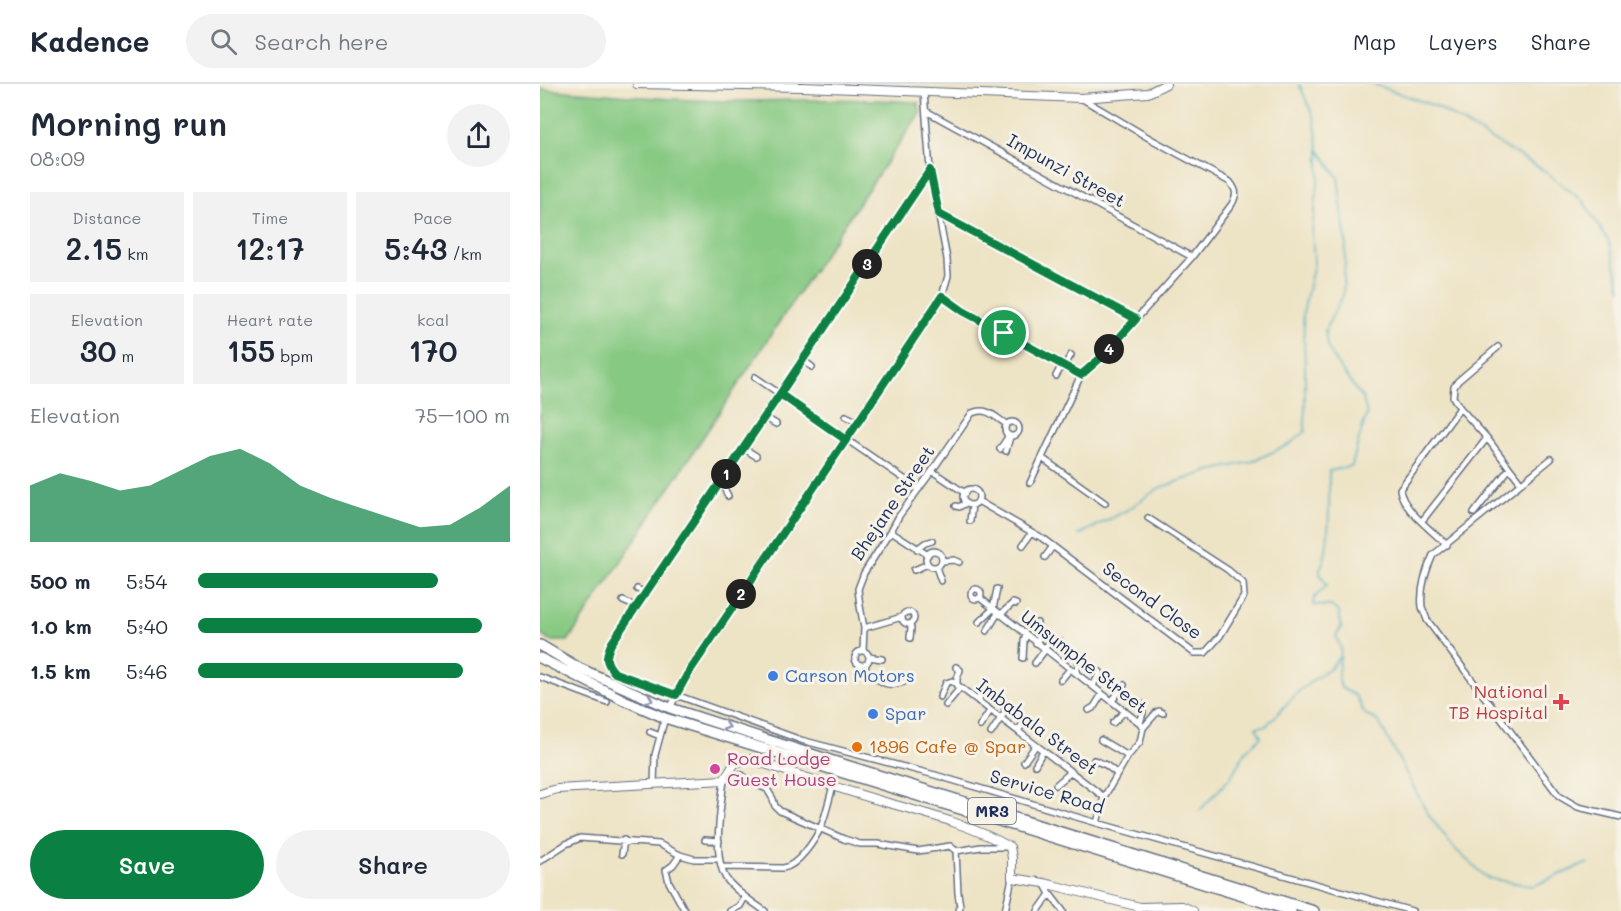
<!DOCTYPE html>
<html lang="en">
<head>
<meta charset="utf-8">
<style>
  body { margin:0; font-family:Mali,sans-serif; background:#f2f2f3; color:#1f2937; height:100vh; display:flex; flex-direction:column; font-size:22px; white-space:nowrap }
  * { box-sizing:border-box; margin:0 }
  p { font-size:20px; color:#747a83 }
  .icon { flex:none; width:33px; height:33px; fill:none; stroke:currentColor; stroke-width:2; stroke-linecap:round; stroke-linejoin:round }
  .map { position:relative; flex:1; overflow:hidden }
  .drawer { display:flex; flex-direction:column; background:#fff; width:540px }
  .drawer>* { flex:none }
  .pin { position:absolute; display:grid; place-items:center; width:51px; height:51px; color:#fff; margin:-26px; border:3px solid #fff; border-radius:50%; box-shadow:0 2px 6px #0007 }
  .km { position:absolute; width:30px; height:30px; margin:-15px; border-radius:50%; background:#222; color:#fff; font-size:16px; line-height:30px; text-align:center }
  .round { display:grid; place-items:center; flex:none; width:63px; height:63px; border-radius:32px; background:#f2f2f3 }
  .headline { display:flex; align-items:center; justify-content:space-between; height:102px; padding:0 30px }
  h1 { font-size:33px; font-weight:600; line-height:45px }
  .figures { display:grid; grid-template-columns:repeat(3,1fr); gap:9px; height:102px; padding:6px 30px }
  .figures div { display:grid; align-content:center; border-radius:0px; background:#f2f2f3; text-align:center }
  .figures b { font-size:30px; font-weight:600 }
  .figures small { font-size:16px; font-weight:400 }
  .figures p { font-size:16px }
  .chart { height:168px; padding:12px 30px }
  .chart p { display:flex; justify-content:space-between }
  .chart svg { width:100%; height:108px; margin-top:6px; fill:#0b8043; opacity:.7 }
  .action { display:flex; gap:12px; margin-top:auto; padding:12px 30px }
  .action a { flex:1; height:69px; border-radius:36px; background:#0b8043; color:#fff; font-size:24px; font-weight:600; line-height:69px; text-align:center }
  .action a+a { background:#f2f2f3; color:#1f2937 }
  ul { padding:0 30px; list-style:none; font-size:20px }
  li { display:grid; grid-template-columns:96px 72px 1fr; align-items:center; height:45px }
  li i { height:15px; border-radius:8px; background:#0b8043 }
  header { display:flex; align-items:center; gap:36px; box-sizing:border-box; height:84px; padding:0 30px; background:#fff; border-bottom:2px solid #e0e1e3 }
  header strong { font-size:28px }
  nav { display:flex; gap:33px; margin-inline-start:auto; font-size:21px }
  .search { width:420px; height:54px; background:#f2f2f3; display:flex; align-items:center; gap:15px; box-sizing:border-box; padding:0 21px; border-radius:33px; color:#747a83; font-size:22px }
  main { display:flex; flex:1; min-height:0 }
  .map>svg:first-child { display:block }
</style>
</head>
<body>
<header>
<strong>Kadence</strong>
<div class="search"><svg class="icon" aria-label="search" viewBox="0 0 24 24"><circle cx="10" cy="10" r="6"/><path d="M15 15l6 6"/></svg>Search here</div>
<nav><a>Map</a><a>Layers</a><a>Share</a></nav>
</header>
<main>
<section class="drawer">
<div class="headline"><div><h1>Morning run</h1><p>08:09</p></div><a class="round"><svg class="icon" aria-label="share" viewBox="0 0 24 24"><path d="M12 15V3M7 8l5-5 5 5M5 13v7h14v-7"/></svg></a></div>
<div class="figures">
<div><p>Distance</p><b>2.15<small> km</small></b></div>
<div><p>Time</p><b>12:17</b></div>
<div><p>Pace</p><b>5:43<small> /km</small></b></div>
</div>
<div class="figures">
<div><p>Elevation</p><b>30<small> m</small></b></div>
<div><p>Heart rate</p><b>155<small> bpm</small></b></div>
<div><p>kcal</p><b>170</b></div>
</div>
<div class="chart"><p><span>Elevation</span>75–100 m</p>
<svg viewBox="0 0 160 44" preserveAspectRatio="none"><path d="M0 44V21L10 16L20 19L30 23L40 21L50 15L60 9L70 6L80 12L90 21L100 26L110 30L120 34L130 38L140 37L150 30L160 21V44z"/></svg>
</div>
<ul>
<li><b>500 m</b>5:54<i style="width:77%"></i></li>
<li><b>1.0 km</b>5:40<i style="width:91%"></i></li>
<li><b>1.5 km</b>5:46<i style="width:85%"></i></li>
</ul>
<div class="action"><a>Save</a><a>Share</a></div>
</section>
<div class="map">
<svg width="1081" height="827" viewBox="0 0 1081 827">
  <rect width="100%" height="100%" fill="#f7f3e8"/>
  <filter id="ink" filterUnits="userSpaceOnUse"><feTurbulence type="fractalNoise" baseFrequency=".0167" numOctaves="2"/><feDisplacementMap in="SourceGraphic" scale="12" xChannelSelector="R" yChannelSelector="G"/><feConvolveMatrix kernelMatrix="1 2 1 2 8 2 1 2 1" color-interpolation-filters="sRGB"/></filter>
  <filter id="wash" filterUnits="userSpaceOnUse"><feTurbulence type="fractalNoise" baseFrequency=".008" numOctaves="4" result="noise"/><feDisplacementMap in="SourceGraphic" scale="24" xChannelSelector="R" yChannelSelector="G"/><feGaussianBlur stdDeviation="1.35" result="paint"/><feColorMatrix in="noise" values="0 0 0 0 0 0 0 0 0 0 0 0 0 0 0 0 0 1.4 0 .05"/><feComposite in="paint" operator="in"/></filter>
  <g filter="url(#wash)">
    <rect width="100%" height="100%" fill="#ede3c5"/>
    <path fill="#86c982" stroke="#507c70" stroke-width="1.5" d="M0 5C59 9 118 16 178 17 245 18 312 12 379 19L380 29C260 203 146 381 28 557H10L0 550Z"/>
    <g fill="none" stroke-linecap="round" stroke-linejoin="round">
      <path stroke="#3ea9be" stroke-width="1.5" d="M833 0 895 22 1003 86 1043 117 1069 158 1081 205
        M779 66 798 93 806 159 803 211 785 246 787 262 799 283 823 315 827 330 819 354 812 382 789 387C789 408 791 470 780 484V490L787 501 774 514 773 521 791 522 799 528 801 544 796 552 801 565 798 591 801 604 816 612 824 629 839 638 888 730 915 765 947 794 993 802 1048 779
        M539 451 587 426 619 404 669 387 711 378 748 361 765 348V285L763 229 774 179 772 146 779 92V66L774 34 759 0
        M659 727 690 694 706 667 721 653 716 643 726 642 759 607 785 587 790 585 799 573"/>
    </g>
  </g>
  <g filter="url(#ink)">
    <g fill="none" stroke-linecap="round" stroke-linejoin="round">
      <defs>
        <path id="street" d="M386 27 652 173
          M390 86 71 560C65 574 65 578 75 589L261 656 395 691 557 739 872 827
          M399 130 596 235
          M402 212 423 227 541 291
          M459 263V258L470 240
          M958 263 918 297 914 303 913 313 920 324 947 354 981 399
          M263 276 272 283
          M524 282 531 271
          M516 292 522 281
          M215 293 379 405
          M306 332 318 338
          M224 333 236 340
          M465 345a7 7 0 1 1 14 0a7 7 0 1 1-14 0Z
          M203 364 216 372
          M460 365 468 353 467 350
          M466 367 470 353
          M502 374 565 419
          M1011 375 893 471C886 486 880 506 882 523 883 527 886 532 887 536L1019 712 1038 723 1081 733
          M392 387 425 409
          M490 399 541 291 564 271 652 173 692 120C697 110 697 107 690 98L609 54 541 14
          M179 400 183 402 188 412
          M423 413a8 8 0 1 1 16 0a8 8 0 1 1-16 0Z
          M438 417 502 454 654 569H665L680 552 704 512 703 499 688 486 608 434
          M416 422 419 423 426 419
          M934 429 969 385
          M430 437 432 421
          M882 437 947 354
          M351 447 388 471
          M483 461 492 448
          M907 461C893 448 861 424 860 405L920 324
          M377 465 385 459 392 457
          M386 475a8 8 0 1 1 16 0a8 8 0 1 1-16 0Z
          M505 473 513 462
          M402 477 414 476 419 478
          M396 483 401 497
          M374 486 388 480
          M97 505 106 509
          M431 510a5 5 0 1 1 10 0a5 5 0 1 1-10 0Z
          M440 514 592 633 600 639 603 644 600 658 588 672 564 713 557 739
          M83 517 97 523
          M362 534a6 6 0 1 1 12 0a6 6 0 1 1-12 0Z
          M460 531 473 519 476 520
          M439 538 453 525 457 505
          M324 544 362 533
          M447 547 458 529
          M370 554 371 544 370 540
          M496 559 499 554 497 539
          M503 564 512 558 520 557
          M323 567 324 544 320 522 318 505 324 489 351 447 359 432 392 387 432 329C447 323 454 332 466 340
          M315 574a7 7 0 1 1 14 0a7 7 0 1 1-14 0Z
          M329 573 342 575
          M483 574 484 557 486 551
          M495 579 505 566
          M326 580 325 585C339 596 345 605 364 598
          M416 583 420 586 417 594V602
          M536 589 540 574 539 571
          M0 593 67 618
          M521 596 530 585
          M553 602 560 588
          M400 613 406 599 412 597 564 713
          M572 617 584 601
          M439 618 440 608
          M406 621 420 604
          M130 624 147 591 402 212 408 192 407 175 390 86 384 8
          M549 626 554 623 562 610
          M573 639 585 627
          M600 639 603 629 601 620
          M440 642 450 627
          M603 644 617 628 619 627 623 629
          M478 647 484 638
          M110 648 120 652
          M451 649 465 628 464 618
          M561 656 588 672
          M554 676 566 681 575 688 579 687
          M484 678 496 661
          M495 681 503 667
          M188 690 202 691 215 700 227 705 233 715 235 722 240 727 304 755 320 760H338L378 767 410 762 416 767 441 763H468
          M184 696C181 722 171 776 188 797 198 809 212 818 225 827
          M114 699 115 671 125 634
          M516 701 531 688
          M165 756 179 757
          M416 767 418 809 420 822 419 827
          M82 770 84 756
          M140 771 133 781 126 786 129 798 145 827
          M0 777 26 760 40 754 119 760 140 771 154 775H179
          M183 783 243 784C258 782 275 756 281 743 286 730 289 716 293 702
          M504 799 510 810 523 827
          M190 827 200 822 205 813
          M465 827 472 794
          M498 827 510 810"/>
        <path id="secondary" d="M97 0 263 3 541 14 608 9 626 0
          M0 710 17 705 184 696 195 679 210 675C255 690 300 705 345 718 388 730 431 741 470 763L472 774V794L504 799 600 823 642 822 653 827"/>
        <path id="highway" d="M0 561 39 584 130 624 290 676 774 827
          M0 574 84 616 125 634 751 827"/>
      </defs>
      <use href="#street" stroke="#646e82" stroke-width="8"/>
      <use href="#secondary" stroke="#646e82" stroke-width="10"/>
      <use href="#highway" stroke="#646e82" stroke-width="12"/>
      <use href="#street" stroke="#fff" stroke-width="5"/>
      <use href="#secondary" stroke="#fff" stroke-width="8"/>
      <use href="#highway" stroke="#fff" stroke-width="9"/>
    </g>
    <defs><path id="oneway-chevron" d="M-2-3.5L2.5 0L-2 3.5" fill="none" stroke-width="1.6" stroke-linecap="round" stroke-linejoin="round" transform="scale(1.5)"/></defs>
    <g stroke="#8d97ae">
      <use href="#oneway-chevron" transform="translate(109 615) rotate(23)"/>
      <use href="#oneway-chevron" transform="translate(186 642) rotate(18)"/>
    </g>
  </g>
  <g fill="none" stroke-linecap="round" stroke-linejoin="round" filter="url(#ink)">
    <defs>
      <path id="route" d="M464 249 423 227 402 212 306 356 240 310 71 560C65 574 65 578 75 589L136 611 147 591 306 356 240 310 390 86 399 130 596 235 564 271 541 291 464 249"/>
    </defs>
    <use href="#route" stroke="#fff" stroke-width="12"/>
    <use href="#route" stroke="#0b8043" stroke-width="8"/>
  </g>
  <g fill="#3f7fe0" stroke="#f7f3e8" stroke-width="2">
    <circle cx="233" cy="592" r="6"/>
    <circle cx="333" cy="630" r="6"/>
  </g>
  <path fill="#e0444e" stroke="#f7f3e8" stroke-width="2" d="M1018 609h6v6h6v6h-6v6h-6v-6h-6v-6h6z"/>
  <circle fill="#e8710a" stroke="#f7f3e8" stroke-width="2" cx="317" cy="663" r="6"/>
  <circle fill="#d1479c" stroke="#f7f3e8" stroke-width="2" cx="175" cy="685" r="6"/>
  <g text-anchor="middle" stroke-width="6" stroke-linejoin="round" paint-order="stroke">
    <rect fill="#f7f3e8" stroke="#5d6a87" stroke-width="1.5" x="428" y="714" width="48" height="26" rx="4.5"/>
    <g font-size="16" font-weight="bold" fill="#1b2f5e">
      <text x="452" y="733">MR3</text>
    </g>
    <g font-size="18" fill="#1b2f5e" stroke="#f7f3e8">
      <text transform="translate(526 87) rotate(29)" y="6">Impunzi Street</text>
      <text transform="translate(353 419) rotate(-56)" y="6">Bhejane Street</text>
      <text transform="translate(612 517) rotate(36)" y="6">Second Close</text>
      <text transform="translate(544 578) rotate(38)" y="6">Umsumphe Street</text>
      <text transform="translate(497 643) rotate(37)" y="6">Imbabala Street</text>
      <text transform="translate(507 708) rotate(16)" y="6">Service Road</text>
    </g>
    <g font-size="18" fill="#366cbe" stroke="#f7f3e8" text-anchor="start">
      <text x="245" y="598">Carson Motors</text>
      <text x="345" y="636">Spar</text>
    </g>
    <g font-size="18" fill="#be3a42" stroke="#f7f3e8" text-anchor="end">
      <text x="1008" y="614">National<tspan x="1008" dy="21">TB Hospital</tspan></text>
    </g>
    <g font-size="18" fill="#c56008" stroke="#f7f3e8" text-anchor="start">
      <text x="329" y="669">1896 Cafe @ Spar</text>
    </g>
    <g font-size="18" fill="#b23c85" stroke="#f7f3e8" text-anchor="start">
      <text x="187" y="681">Road Lodge<tspan x="187" dy="21">Guest House</tspan></text>
    </g>
  </g>
</svg>
<div class="pin" style="left:464px;top:249px;background:#1e9e55"><svg class="icon" aria-label="arrive" viewBox="0 0 24 24"><path d="M6 21V4h12l-3 4 3 4H6"/></svg></div>
<b class="km" style="left:186px;top:390px">1</b>
<b class="km" style="left:201px;top:510px">2</b>
<b class="km" style="left:327px;top:180px">3</b>
<b class="km" style="left:569px;top:265px">4</b>
</div>
</main>
</body>
</html>
